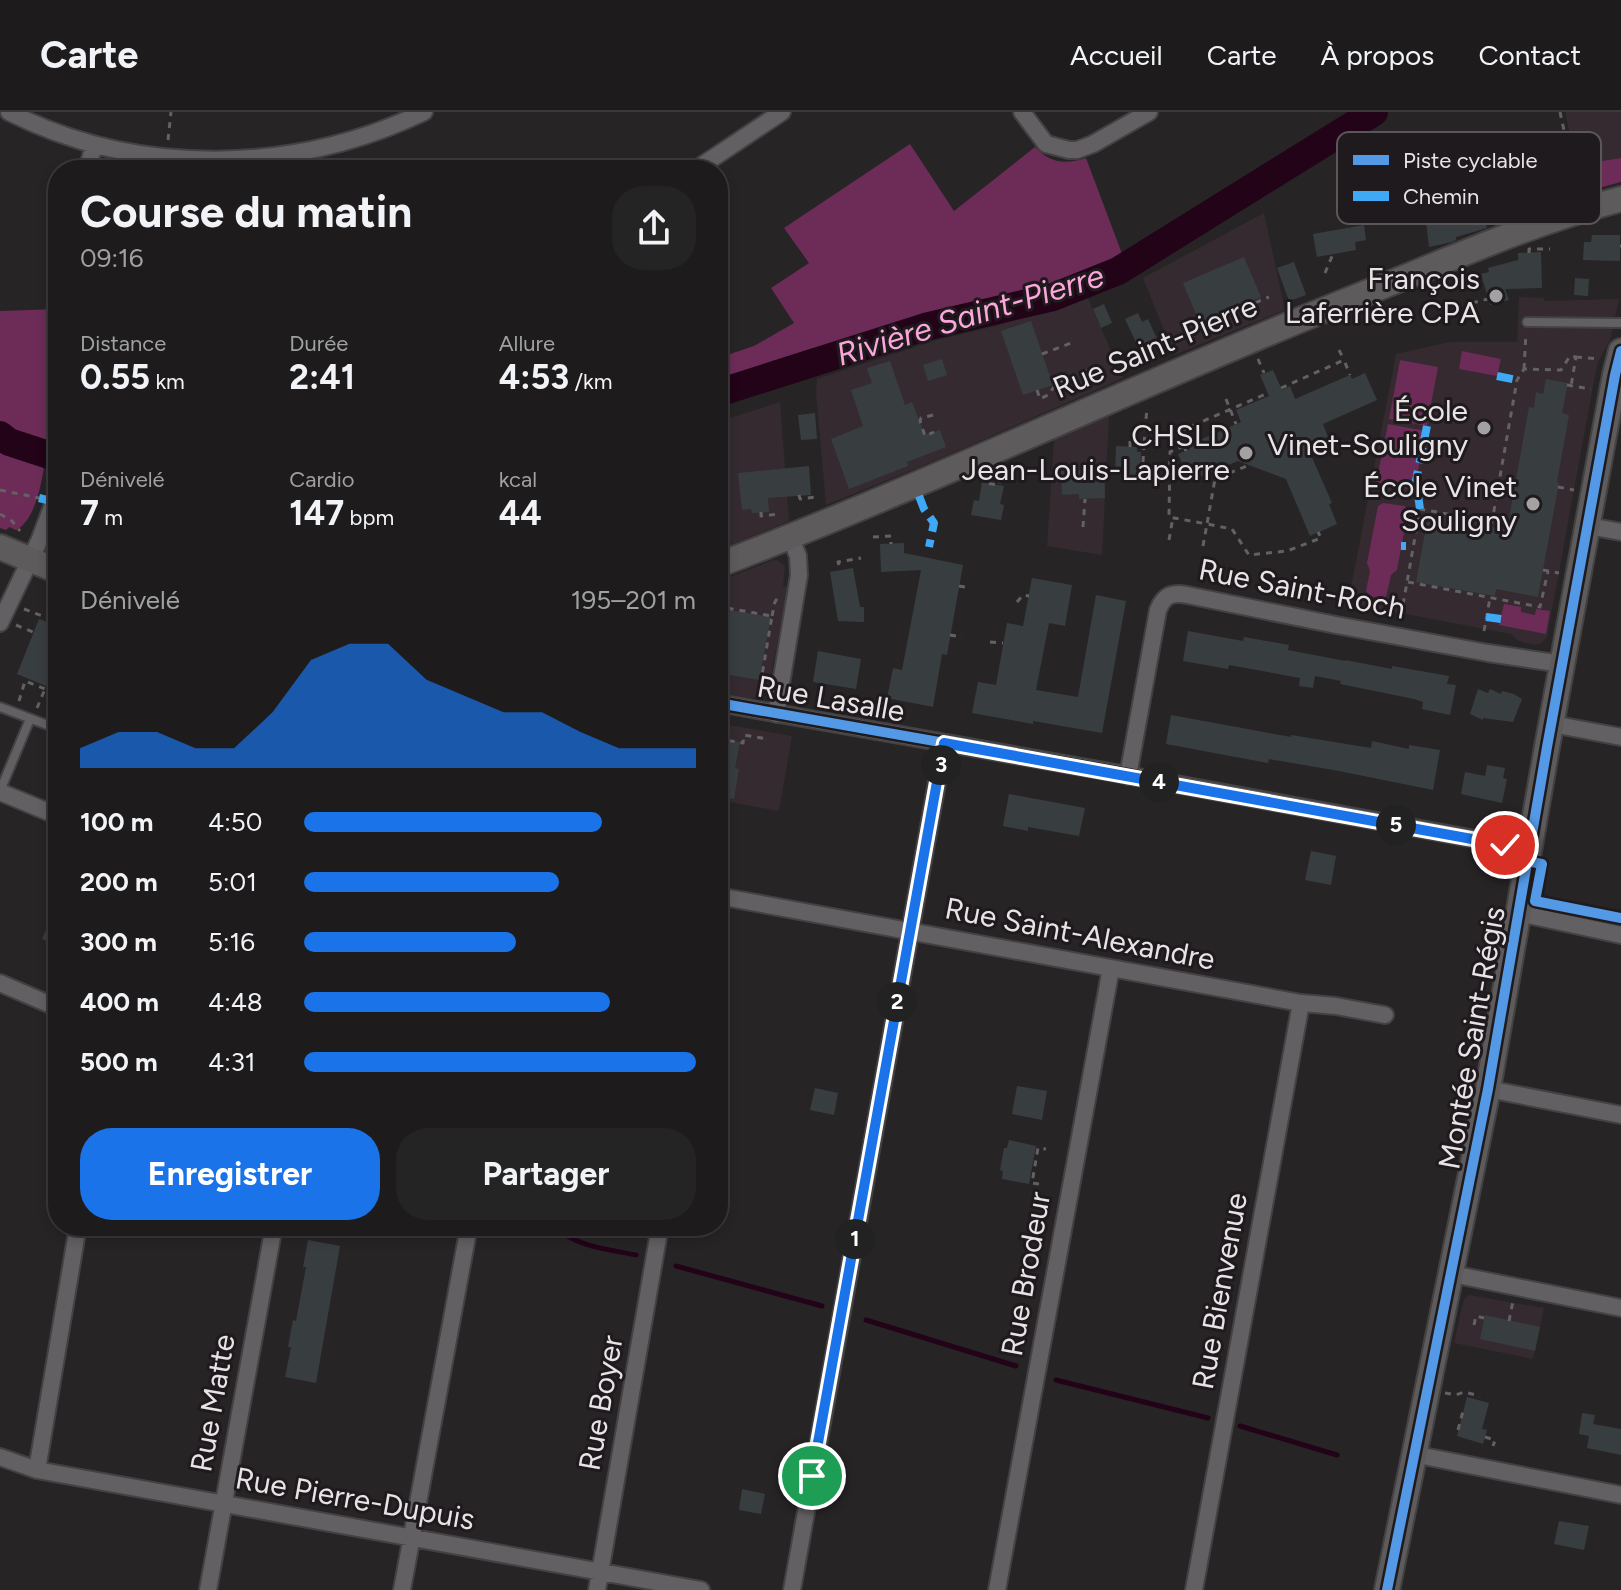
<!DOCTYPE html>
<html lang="fr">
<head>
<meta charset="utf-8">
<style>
  body { margin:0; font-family:Figtree,sans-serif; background:#252425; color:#f1f3f6; height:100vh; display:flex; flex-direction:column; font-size:30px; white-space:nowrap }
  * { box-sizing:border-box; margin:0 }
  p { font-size:26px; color:#a0a1a3 }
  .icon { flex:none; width:44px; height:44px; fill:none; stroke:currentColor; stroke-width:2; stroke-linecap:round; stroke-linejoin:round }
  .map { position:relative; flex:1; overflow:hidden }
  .sheet { position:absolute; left:48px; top:48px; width:680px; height:1076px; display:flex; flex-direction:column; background:#1d1b1c; border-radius:32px; box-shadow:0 4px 12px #0003,0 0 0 2px #3b393b }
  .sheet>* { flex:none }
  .pin { position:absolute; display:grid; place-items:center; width:68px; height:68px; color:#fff; margin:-34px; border:4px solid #fff; border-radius:50%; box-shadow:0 2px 8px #0007 }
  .km { position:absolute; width:40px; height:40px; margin:-20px; border-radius:50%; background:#222; color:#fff; font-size:22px; line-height:40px; text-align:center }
  .round { display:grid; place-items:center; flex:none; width:84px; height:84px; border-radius:32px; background:#252425 }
  .headline { display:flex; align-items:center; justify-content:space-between; height:136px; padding:0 32px }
  h1 { font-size:44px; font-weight:700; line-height:60px }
  .metrics { display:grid; grid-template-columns:repeat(3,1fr); gap:12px; height:136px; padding:8px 32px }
  .metrics div { display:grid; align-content:center }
  .metrics b { font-size:34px; font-weight:700 }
  .metrics small { font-size:22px; font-weight:400 }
  .metrics p { font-size:22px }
  .chart { height:224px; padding:16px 32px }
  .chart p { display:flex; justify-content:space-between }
  .chart svg { width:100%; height:144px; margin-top:8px; fill:#1a73e8; opacity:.7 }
  .action { display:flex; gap:16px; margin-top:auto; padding:16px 32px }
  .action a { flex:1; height:92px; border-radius:32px; background:#1a73e8; color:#fff; font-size:32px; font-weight:700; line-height:92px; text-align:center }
  .action a+a { background:#252425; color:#f1f3f6 }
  ul { padding:0 32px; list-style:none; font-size:26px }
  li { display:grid; grid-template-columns:128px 96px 1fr; align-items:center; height:60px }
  li i { height:20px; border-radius:10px; background:#1a73e8 }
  header { display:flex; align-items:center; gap:48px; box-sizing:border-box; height:112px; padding:0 40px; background:#1d1b1c; border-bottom:2px solid #3b393b }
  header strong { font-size:38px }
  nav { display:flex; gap:44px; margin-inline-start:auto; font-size:28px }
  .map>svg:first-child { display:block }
</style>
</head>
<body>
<header>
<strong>Carte</strong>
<nav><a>Accueil</a><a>Carte</a><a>À propos</a><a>Contact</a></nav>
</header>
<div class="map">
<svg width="1621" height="1478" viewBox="0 0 1621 1478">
  <rect width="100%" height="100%" fill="#272426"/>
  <path fill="#342a30" d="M1565 0H1621V46L1577 53Z
    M1264 101 1285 198 1174 243 1143 166Z
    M1086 182 1123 266 937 348 826 393 816 282 817 267 933 229 1000 213Z
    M1519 185 1544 186V189L1619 187 1610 228 1598 250 1596 258 1547 525 1541 531 1535 533 1519 529 1511 522 1348 491 1396 242 1450 230H1517Z
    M780 290 789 409 718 438V310Z
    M1109 304 1102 443 1047 434 1054 328Z
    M777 448 785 454 783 474 788 475 769 573 765 581 759 586 741 587 718 583V469L771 449Z
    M718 611 792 624 779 699 718 688Z
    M1469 1183 1544 1196 1533 1247 1454 1231 1462 1195 1465 1186Z"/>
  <path fill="#6c2c57" d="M910 32 954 99 1035 35C1050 51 1065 53 1086 46L1124 147 1048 173 810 237 718 267V246L754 234 794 211 771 176 809 151 784 116Z
    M1621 46V70L1584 80 1577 53Z
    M58 197V227L48 228V237H58V276L47 336C29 331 13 323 0 309V199Z
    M1462 239 1501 247 1497 264 1459 257Z
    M1400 248 1438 255 1427 314 1389 307Z
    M1388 312 1426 319 1414 378 1376 371Z
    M0 331 8 337 45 349C42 370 35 409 16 418L9 415 6 418 0 416Z
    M1383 391 1405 394 1408 399 1397 458 1391 463 1386 485 1383 487 1370 484 1366 479 1370 459 1367 451 1378 394Z
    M1504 492 1521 495V500L1535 503 1536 497 1550 499 1546 522 1499 513Z"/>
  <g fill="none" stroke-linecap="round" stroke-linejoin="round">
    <path stroke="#220318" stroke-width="5" d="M554 1114C576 1135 607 1137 636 1143
      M676 1154 822 1194
      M866 1208 1016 1254
      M1056 1268 1208 1306
      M1240 1314 1337 1343"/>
    <path stroke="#220318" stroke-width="28" d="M718 281 925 215 1053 185 1118 159 1374 0
      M0 323 9 330 58 346"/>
  </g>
  <path fill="#383e40" d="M1457 59 1462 83 1467 82 1472 99 1482 97 1487 116 1456 125V128L1452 130 1429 135 1426 110H1429L1425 93 1430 87 1447 83 1442 64Z
    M1364 113 1366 128 1355 130 1356 138 1317 145 1313 122Z
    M1592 123H1620V149L1583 148 1584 130H1591Z
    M1541 140 1542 176 1505 177 1509 188 1490 193 1481 162 1489 160 1488 156 1518 148V141Z
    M1244 145 1261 185 1245 192 1246 195 1201 214 1183 171Z
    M1294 150 1306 183 1289 189 1277 156Z
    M1575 166 1589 167 1588 184 1574 183Z
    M1104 192 1112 211 1101 216 1093 197Z
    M1138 201 1142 210 1148 207 1158 229 1139 237 1125 207Z
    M1031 209 1053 273 1023 283 1001 219Z
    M942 247 947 263 928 269 923 253Z
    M890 249 905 293 912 290 925 323 940 318 946 335 907 350 908 354 849 377 831 327 863 314 851 278 872 271 867 256Z
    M1273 258 1282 278 1290 274 1295 287 1350 263 1352 267 1365 261 1377 288 1323 312 1328 325 1307 334 1332 391 1329 392 1337 412 1310 424 1286 367 1238 349 1190 369 1178 342 1190 337 1188 333 1241 310 1236 298 1269 284 1260 263Z
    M1546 267 1568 271 1562 301 1569 303 1557 370 1559 371 1538 485 1496 477 1495 484 1416 470 1427 410 1491 422 1492 415 1507 418 1529 295 1534 296 1536 280 1543 282Z
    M815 301 817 327 801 328 798 303Z
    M1116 334 1137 335V340H1141L1140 364 1115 363Z
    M809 354 811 383 768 386 769 400 752 401 751 397 742 398 738 361Z
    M1104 357 1105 386 1079 387V382L1062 383 1061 359Z
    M982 370 1004 374 1000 392 1004 393 1001 408 971 403 974 388 979 389Z
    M904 431V441L963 453 947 543 942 542 933 595 887 586 893 556 902 558 921 458 881 460 880 432Z
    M853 456 860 495H864V510L838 509 830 460Z
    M1032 466 1072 473 1065 514 1049 511 1036 578 1078 585 1096 483 1126 489 1102 621 1033 609V612L972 601 978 570 996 573 1007 511 1023 514Z
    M723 497 771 505 759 568 718 561V525Z
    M39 507 58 514V579L17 562Z
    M1188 519 1243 529 1244 525 1289 533 1288 538 1345 549V548L1392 557V554L1449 564 1447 572 1456 573 1450 603 1422 597 1423 590 1414 587 1340 572 1341 569 1315 564 1313 576 1299 574 1300 566 1229 553 1228 557 1183 549Z
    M818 539 861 547 856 577 813 570Z
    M1478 577 1488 581 1490 577 1501 582 1502 579 1514 582 1522 587 1513 610 1483 606V608L1470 602Z
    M1171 603 1291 625V623L1371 636 1372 629 1409 637V633L1440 638 1433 678 1339 659 1269 647 1268 651 1166 632Z
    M718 627 740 630 735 656 739 657 734 687 718 684Z
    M1487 653 1505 656 1503 666 1507 667 1502 691 1461 682 1465 660 1485 664Z
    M1009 682 1085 696 1079 724 1028 715V719L1003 714Z
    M1311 739 1336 744 1331 773 1305 768Z
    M48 813 58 818V834L42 827Z
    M1017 974 1047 979 1042 1008 1012 1002Z
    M815 976 838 981 834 1003 810 998Z
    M1009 1028 1036 1034 1029 1072 1002 1067 1003 1059 1000 1058 1004 1036H1007Z
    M308 1128 340 1134 316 1271 285 1265 291 1235H288L293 1208 296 1209 306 1155H303Z
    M1485 1203 1540 1215 1535 1239 1480 1227Z
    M1467 1285 1489 1291 1482 1317 1487 1318 1483 1332 1457 1324Z
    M1582 1301 1595 1303 1593 1312 1621 1317V1343L1587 1336 1589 1324 1579 1322Z
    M742 1377 765 1382 761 1402 739 1398Z
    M1559 1409 1589 1414 1584 1438 1554 1432Z"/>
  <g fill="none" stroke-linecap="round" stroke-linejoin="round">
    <defs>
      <path id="lane" d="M1527 210 1621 211
        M0 595 58 617
        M0 679 30 607"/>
      <path id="street" d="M9 0C138 65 294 62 424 0
        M1022 0 1046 32 1069 38H1077L1093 32 1149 0
        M87 58 94 33
        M695 58 782 0
        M1588 414 1621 420
        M0 511 40 427 58 379
        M718 591 1099 658 1529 737
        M776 602 799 463 798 444 790 424
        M1552 612 1621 625
        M1128 664 1158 498C1164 483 1172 480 1187 483L1336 513 1488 541 1562 552
        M0 680 58 704
        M718 784 1301 891 1336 894 1385 903
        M1519 801 1621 823
        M0 871 58 896
        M1488 977 1621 1003
        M1452 1162 1621 1196
        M1413 1342 1621 1383
        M0 1345 37 1358 701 1478
        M37 1358 78 1114
        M208 1478 274 1114
        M402 1478 469 1114
        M597 1478 660 1114
        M792 1478 944 631
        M997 1478 1111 856
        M1194 1478 1301 891"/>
      <path id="secondary" d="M0 435 58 459
        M718 453C937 369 1148 268 1366 181 1449 148 1533 110 1621 87
        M1387 1478 1488 977 1547 635 1615 263 1621 239"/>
    </defs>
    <use href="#lane" stroke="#434142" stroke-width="12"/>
    <use href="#street" stroke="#434142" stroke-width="20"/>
    <use href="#secondary" stroke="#434142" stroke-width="28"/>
    <path stroke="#636162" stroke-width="3" stroke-dasharray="6 6" stroke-linecap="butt" d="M1560 0 1577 78
      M168 28 171 0
      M1544 52 1545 57 1558 54
      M1475 66 1480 88 1487 96
      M1469 91 1511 79
      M1620 134H1621
      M1529 141V137H1550
      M1325 161 1333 142
      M1472 191 1488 187
      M1189 219 1269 185
      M52 232H58
      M1147 234 1154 249
      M1339 238 1344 248
      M1042 242 1074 230
      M1576 245 1600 247
      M1258 247 1264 261
      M1524 257 1526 221
      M1567 273 1591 277
      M1281 276 1344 248 1350 263
      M1037 278 1040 287 1048 283 1057 271 1088 258
      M1226 287 1236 312
      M933 303 921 306 920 309 925 324 934 320
      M1184 334 1170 340 1169 405 1207 412 1215 367 1249 353
      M1130 335V327L1144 332 1147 295
      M1186 339 1178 320 1268 281
      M1143 350 1144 332
      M1090 358V355L1099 354V359
      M986 363 985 371 999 373 1001 359
      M1558 375 1574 378
      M0 378 39 386
      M799 383 800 387 816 385
      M761 400V404L779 402
      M0 402 12 409 20 419
      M1083 415 1085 387
      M873 425 891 424V432
      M1169 428 1173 405
      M1203 434 1207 412 1232 417 1249 443 1287 439 1321 426 1318 420
      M839 453 838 450 861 446
      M1543 458 1559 461
      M1408 470 1540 495 1548 459
      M959 474 970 476
      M1017 490 1023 483 1029 484
      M24 497 58 510
      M772 504 775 490 778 485
      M1401 504 1420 397 1492 410 1517 268 1524 257 1561 258 1570 244 1576 245 1571 274
      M718 512 721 495 772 504 761 569
      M16 513 33 520
      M1484 519 1490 486
      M950 523 962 525
      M990 530 1003 531
      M19 589 25 569 58 582
      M37 596 45 577
      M718 625 719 627 743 631 744 623 767 627
      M51 791 50 793 58 796
      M1039 1072 1032 1071 1038 1036 1046 1037
      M1509 1209 1513 1189
      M1474 1213 1476 1204 1484 1206
      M1445 1281 1456 1283 1464 1280 1480 1284
      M1458 1318 1463 1299
      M1485 1325 1495 1328 1493 1334"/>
    <use href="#lane" stroke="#626062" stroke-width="8"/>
    <use href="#street" stroke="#626062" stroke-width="16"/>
    <use href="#secondary" stroke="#5e5b5d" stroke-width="24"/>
    <path stroke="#3fa9f5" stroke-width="8" stroke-dasharray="16 8" stroke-linecap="butt" d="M1497 264 1517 268
      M919 384 924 397 934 411 929 435
      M39 386 55 390
      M1420 397 1418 383 1414 378 1427 314
      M1401 434H1406
      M1486 505 1501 507"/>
    <defs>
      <path id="cycleway" d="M718 591 1099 658 1499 732 1511 746 1542 752 1535 789 1621 806
        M1387 1478 1488 977 1547 635 1615 263 1621 239"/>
    </defs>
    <use href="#cycleway" stroke="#1f1a1d" stroke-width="15"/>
    <use href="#cycleway" stroke="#5399e6" stroke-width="10"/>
  </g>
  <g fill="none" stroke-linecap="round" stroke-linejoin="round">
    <defs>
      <path id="route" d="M812 1364 944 631 1505 733"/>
    </defs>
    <use href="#route" stroke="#fff" stroke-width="16"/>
    <use href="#route" stroke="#1a73e8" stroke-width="10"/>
  </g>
  <g fill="#a4a1a3" stroke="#1f1a1d" stroke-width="3">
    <circle cx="1496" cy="184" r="8"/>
    <circle cx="1484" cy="316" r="8"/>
    <circle cx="1246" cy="341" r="8"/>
    <circle cx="1533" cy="392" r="8"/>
  </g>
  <g text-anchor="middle" stroke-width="6" stroke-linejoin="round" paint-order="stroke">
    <g font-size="30" fill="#e8e4e6" stroke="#1f1a1d" text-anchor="end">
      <text x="1480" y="177">François<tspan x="1480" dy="34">Laferrière CPA</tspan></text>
      <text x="1468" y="309">École<tspan x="1468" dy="34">Vinet-Souligny</tspan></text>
      <text x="1230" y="334">CHSLD<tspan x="1230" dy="34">Jean-Louis-Lapierre</tspan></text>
      <text x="1517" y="385">École Vinet<tspan x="1517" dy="34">Souligny</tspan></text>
    </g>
    <g font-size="30" fill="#e8e4e6" stroke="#1f1a1d">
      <text transform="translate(1155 235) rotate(-23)" y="10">Rue Saint-Pierre</text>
      <text transform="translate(1302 477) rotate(11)" y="10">Rue Saint-Roch</text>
      <text transform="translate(831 587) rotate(10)" y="10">Rue Lasalle</text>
      <text transform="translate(1080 822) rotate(11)" y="10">Rue Saint-Alexandre</text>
      <text transform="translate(1472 926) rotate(-80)" y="10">Montée Saint-Régis</text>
      <text transform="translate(1026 1162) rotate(-80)" y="10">Rue Brodeur</text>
      <text transform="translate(1220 1179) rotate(-80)" y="10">Rue Bienvenue</text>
      <text transform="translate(213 1291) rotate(-80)" y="10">Rue Matte</text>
      <text transform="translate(601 1291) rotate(-80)" y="10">Rue Boyer</text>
      <text transform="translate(355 1387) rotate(10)" y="10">Rue Pierre-Dupuis</text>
    </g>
    <g font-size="32" font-style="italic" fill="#fca6db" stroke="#1f1a1d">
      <text transform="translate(970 203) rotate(-17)" y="11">Rivière Saint-Pierre</text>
    </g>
  </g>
  <rect x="1337" y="20" width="264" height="92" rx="12" fill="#1f1a1d" stroke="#5b5759" stroke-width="2"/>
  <rect x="1353" y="43" width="36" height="10" fill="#5399e6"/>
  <rect x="1353" y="79" width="36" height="10" fill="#3fa9f5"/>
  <g font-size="22" fill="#e8e4e6">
    <text x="1403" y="56">Piste cyclable</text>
    <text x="1403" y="92">Chemin</text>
  </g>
</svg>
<div class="pin" style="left:812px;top:1364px;background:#1e9e55"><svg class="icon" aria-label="arrive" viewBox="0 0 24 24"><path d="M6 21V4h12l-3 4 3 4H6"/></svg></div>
<div class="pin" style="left:1505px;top:733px;background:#d93025"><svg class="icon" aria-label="check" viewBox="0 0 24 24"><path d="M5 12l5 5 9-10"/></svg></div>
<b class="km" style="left:855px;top:1127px">1</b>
<b class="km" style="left:897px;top:890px">2</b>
<b class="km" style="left:941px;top:653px">3</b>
<b class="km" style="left:1159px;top:670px">4</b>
<b class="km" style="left:1396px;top:713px">5</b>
<section class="sheet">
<div class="headline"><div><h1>Course du matin</h1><p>09:16</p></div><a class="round"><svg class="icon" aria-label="share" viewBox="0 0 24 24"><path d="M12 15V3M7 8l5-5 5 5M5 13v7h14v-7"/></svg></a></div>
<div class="metrics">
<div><p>Distance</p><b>0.55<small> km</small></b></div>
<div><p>Durée</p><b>2:41</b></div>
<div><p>Allure</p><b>4:53<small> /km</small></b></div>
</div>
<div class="metrics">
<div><p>Dénivelé</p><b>7<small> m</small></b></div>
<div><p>Cardio</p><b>147<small> bpm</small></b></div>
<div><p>kcal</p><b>44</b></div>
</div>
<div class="chart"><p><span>Dénivelé</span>195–201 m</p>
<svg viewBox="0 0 160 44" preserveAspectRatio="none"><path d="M0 44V38L10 33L20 33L30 38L40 38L50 27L60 11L70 6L80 6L90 17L100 22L110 27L120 27L130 33L140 38L150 38L160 38V44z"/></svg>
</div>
<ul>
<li><b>100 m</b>4:50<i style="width:76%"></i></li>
<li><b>200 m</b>5:01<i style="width:65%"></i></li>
<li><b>300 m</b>5:16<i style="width:54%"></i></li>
<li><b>400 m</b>4:48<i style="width:78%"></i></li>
<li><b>500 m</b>4:31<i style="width:100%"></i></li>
</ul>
<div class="action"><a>Enregistrer</a><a>Partager</a></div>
</section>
</div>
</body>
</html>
